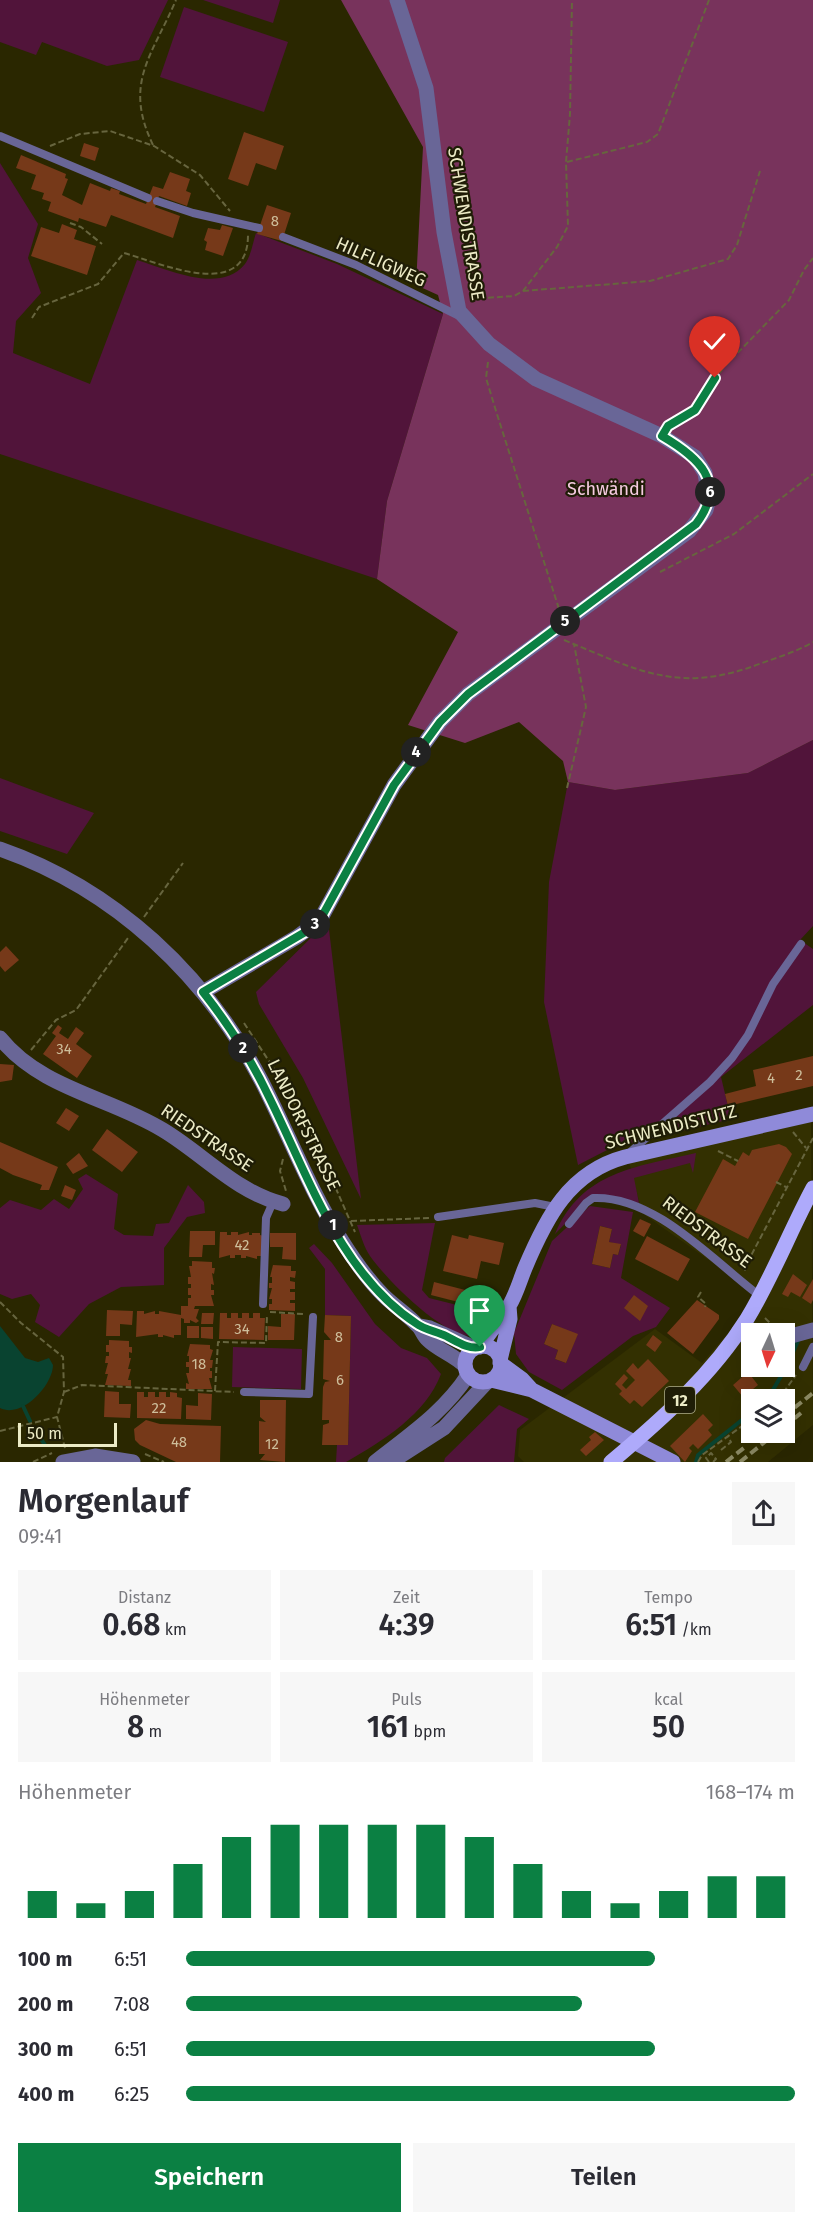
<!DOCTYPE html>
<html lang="de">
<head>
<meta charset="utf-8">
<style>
  body { margin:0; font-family:"Fira Sans",sans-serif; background:#f7f7f7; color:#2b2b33; height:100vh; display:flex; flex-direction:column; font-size:22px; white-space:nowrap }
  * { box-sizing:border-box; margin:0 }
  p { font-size:20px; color:#7c7c81 }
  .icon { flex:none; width:33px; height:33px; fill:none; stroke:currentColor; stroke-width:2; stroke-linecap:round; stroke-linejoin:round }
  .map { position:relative; height:1462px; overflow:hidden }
  .sheet { display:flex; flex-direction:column; background:#fff; flex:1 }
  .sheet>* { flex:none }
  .needle { width:39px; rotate:184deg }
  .tools { position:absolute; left:741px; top:1323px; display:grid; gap:12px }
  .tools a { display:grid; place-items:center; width:54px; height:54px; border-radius:0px; background:#fff; box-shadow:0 6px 24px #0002; font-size:30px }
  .scale { position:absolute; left:18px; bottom:15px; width:99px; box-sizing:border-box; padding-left:6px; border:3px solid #ecebc6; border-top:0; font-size:16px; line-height:21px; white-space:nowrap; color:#ecebc6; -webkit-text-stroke:4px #1f1d06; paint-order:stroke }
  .pin { position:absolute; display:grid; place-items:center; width:51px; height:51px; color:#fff; margin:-62px -26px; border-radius:50% 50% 50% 0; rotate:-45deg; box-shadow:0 0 6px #0007 }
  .pin .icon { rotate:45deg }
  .km { position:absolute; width:30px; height:30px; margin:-15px; border-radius:50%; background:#222; color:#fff; font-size:16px; line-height:30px; text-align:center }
  .round { display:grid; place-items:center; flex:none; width:63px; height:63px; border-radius:0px; background:#f7f7f7 }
  .headline { display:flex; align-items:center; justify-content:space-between; height:102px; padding:0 18px }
  h1 { font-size:33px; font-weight:600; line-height:45px }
  .stats { display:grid; grid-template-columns:repeat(3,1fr); gap:9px; height:102px; padding:6px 18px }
  .stats div { display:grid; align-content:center; border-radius:0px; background:#f7f7f7; text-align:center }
  .stats b { font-size:30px; font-weight:600 }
  .stats small { font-size:16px; font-weight:400 }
  .stats p { font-size:16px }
  .chart { height:168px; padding:12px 18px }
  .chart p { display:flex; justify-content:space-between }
  .chart svg { width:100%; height:108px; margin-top:6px; stroke:#0b8043; stroke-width:6 }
  .button { display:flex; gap:12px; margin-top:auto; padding:12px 18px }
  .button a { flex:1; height:69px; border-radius:0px; background:#0b8043; color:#fff; font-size:24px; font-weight:600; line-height:69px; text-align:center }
  .button a+a { background:#f7f7f7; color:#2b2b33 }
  ul { padding:0 18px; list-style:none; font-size:20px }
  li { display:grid; grid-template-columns:96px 72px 1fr; align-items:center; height:45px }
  li i { height:15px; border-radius:8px; background:#0b8043 }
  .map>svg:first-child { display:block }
</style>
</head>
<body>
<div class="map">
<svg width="813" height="1462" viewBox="0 0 813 1462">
  <rect width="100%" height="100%" fill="#2a2700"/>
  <path fill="#333001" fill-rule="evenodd" d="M811 1122 813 1425 768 1462H524L518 1456 520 1430 655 1329 702 1363 760 1296 642 1213 629 1162ZM752 1334H784V1366H752ZM752 1400H784V1432H752Z"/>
  <path fill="#51143a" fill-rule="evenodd" d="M0 0H168L139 60 107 66 42 42 36 55 0 42Z
    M203 0H280L273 23Z
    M184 7 288 42 264 112 160 77Z
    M0 163 38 224 28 258 41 293 16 321 13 353 90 384 137 260C167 269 220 295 245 264 251 256 253 242 256 233L337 264 443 314 387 501 377 579 0 454Z
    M813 740V926L800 940 813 949V1005L721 1077 731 1119 611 1148 578 1165 544 1002 549 882 568 782 615 790 748 773Z
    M0 778 94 813 67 854 0 831Z
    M328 921 361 1199 303 1078 259 1004 256 992Z
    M696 1153 693 1173 690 1163 634 1178 639 1203 593 1195 555 1234C582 1171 636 1167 696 1153Z
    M86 1174 118 1194 114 1229 124 1235 153 1236 156 1224 169 1223 188 1185 204 1202 205 1213 187 1217 164 1248V1285L121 1287 89 1304 59 1337 35 1322 40 1305 31 1294 12 1299 0 1294V1208L10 1200 41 1210 54 1199 69 1209 83 1189 78 1179Z
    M590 1206 633 1212 621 1278 670 1308 656 1327 633 1336 562 1390 529 1372 516 1354 514 1333 552 1241ZM600 1226 612 1229 609 1242 621 1245 618 1255 613 1254 610 1268 592 1264ZM552 1324 577 1335 566 1363 555 1359 558 1350 544 1344Z
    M435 1223 422 1290 429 1298 485 1312 490 1316 483 1328 472 1336C443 1337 386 1279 370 1256 364 1247 361 1236 357 1225Z
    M314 1244 332 1263 375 1324 401 1348 427 1358 441 1374C426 1414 383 1441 346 1462H336L337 1445H348L351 1316 325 1315V1269L309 1248Z
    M233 1347 302 1349 301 1389 232 1387Z
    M499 1405 529 1419 517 1429 514 1462H444L445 1458Z"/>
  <path fill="#78335c" d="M341 0H813V740L748 773 615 790 568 782 563 761 519 722 465 743 408 725 458 632 377 579 387 501 443 314 438 295 416 285 423 147Z"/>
  <path fill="#094330" d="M0 1326 25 1358 38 1362 49 1358 53 1365C53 1385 22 1419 0 1408Z"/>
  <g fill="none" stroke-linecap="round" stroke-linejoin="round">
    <path stroke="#094330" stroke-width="4" d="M767 1400 787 1366 798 1341
      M23 1406 30 1421
      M33 1427 45 1445
      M696 1462 698 1455 752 1412"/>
  </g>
  <path fill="#763919" d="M244 132 284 146 276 170 256 163 248 186 228 179Z
    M84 143 99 148 95 161 80 156Z
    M21 155 66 174 65 178 68 179 62 195 82 205 90 183 110 191 111 188 120 191 119 194 146 204 153 186 163 189 170 172 190 179 186 191 191 193 187 206 159 196 155 207 180 216 173 238 111 215 106 227 79 218 78 222 48 211 51 202 42 199 44 193 31 189 36 175 16 168Z
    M267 205 291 213 282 241 257 234Z
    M62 224 77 230 74 239 96 246 87 275 31 256 41 227 59 233Z
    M222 225 233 228 223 256 205 250 207 242 204 240 208 228 220 230Z
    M6 946 19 960 5 972 0 966V952Z
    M58 1025 62 1028 59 1033 68 1039 76 1027 84 1033 76 1044 92 1056 77 1078 43 1054 56 1036 52 1033Z
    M813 1056V1086L728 1106 725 1094 756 1086 753 1070Z
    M0 1064 14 1065 12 1080 0 1082Z
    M66 1108 79 1116 69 1131 56 1123Z
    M107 1129 138 1152 122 1172 92 1150Z
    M0 1142 58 1167 49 1190H40L42 1185 13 1175 0 1168Z
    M779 1144 786 1147 792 1154 748 1239 695 1212 723 1159 735 1166 743 1152 749 1156 752 1150Z
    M79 1153 88 1166 73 1174 66 1164Z
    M65 1185 76 1190 72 1200 61 1196Z
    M640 1219 651 1224 644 1237 633 1231Z
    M600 1226 612 1229 609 1242 621 1244 618 1255 613 1254 610 1268 592 1264Z
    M190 1231H215V1245H203L202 1257H189Z
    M220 1232H227V1235H231V1232H238V1235L249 1232V1235H252V1233H260V1235L264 1236V1256H257V1259L246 1256V1258H241V1255H235V1258H230V1255L219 1258Z
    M270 1233H296V1260L282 1259 283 1247H270Z
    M452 1235 468 1239 469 1235 504 1243 499 1265 481 1261 477 1279 443 1271Z
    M647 1236 690 1259 678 1281 635 1259Z
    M192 1261 212 1262V1268H215L214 1274 212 1273 214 1285 211 1284V1290H214V1295H211L214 1306H195L194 1309H199L196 1318 199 1321 196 1323 190 1320V1323H184V1319L181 1318V1335H174V1338L163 1335V1337H158V1334L136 1337 137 1311H144V1314L155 1311V1314H159V1311L181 1315V1306H188V1298H191V1295H188V1288H191V1284H188V1277H191L189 1266H192Z
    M273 1265 291 1266V1271H296L295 1278 290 1277V1281L295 1282V1289H290V1292H295V1300H290V1303H295V1311L269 1310V1304H272V1299H269L272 1288H269V1283H272V1277H270Z
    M793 1274 807 1285 800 1297 791 1292 788 1297 782 1294Z
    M813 1279V1300L811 1304 802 1298Z
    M434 1282 473 1292 470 1305 431 1295Z
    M634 1295 648 1306 640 1321 624 1308Z
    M697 1300 719 1315V1319L693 1354 667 1333Z
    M107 1310 133 1311 132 1325 120 1324V1336H106Z
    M202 1313H214L213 1324H201Z
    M220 1313H227V1318H231V1313H238V1318H242V1313H249V1318H253V1313H260V1318H265L264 1340 219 1339Z
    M281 1314H295L294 1340H268V1326L281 1327Z
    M325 1315 351 1316 348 1445H322L323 1425 329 1423V1420H322L323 1387 325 1382 330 1381 323 1379 324 1340H331L324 1332Z
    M552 1324 578 1334 566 1363 555 1359 558 1350 544 1344Z
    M187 1326H199V1338H187Z
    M201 1327H213V1339L201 1338Z
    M653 1335 662 1342 655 1352 646 1345Z
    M109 1340 129 1341V1347H132V1353L129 1352V1358H131L128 1369H131L128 1380H131V1386L105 1385 108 1374H105L108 1363H105L106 1356H109V1352H106V1345H109Z
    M190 1344 210 1345V1349L213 1350 210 1360H213L212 1368H210V1371H212V1378H209L212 1389H186V1383L189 1384 186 1373H189V1367H186V1362H189V1356H187Z
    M648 1359 669 1381 642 1407 634 1400 630 1404 619 1394 622 1391 615 1384 624 1374 628 1378 622 1385 626 1389 635 1380 626 1371 633 1363 638 1369Z
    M748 1372 758 1385 743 1397 733 1385Z
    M105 1391 119 1392V1404H131L130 1418 104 1417Z
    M137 1392H144V1397H148V1392H155V1397H159V1392H166V1397H170V1392L177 1393V1397L182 1398 181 1419 137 1418Z
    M198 1393 212 1394 211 1420 186 1419V1405L198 1406Z
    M260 1400H286L285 1462 260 1460 265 1454H259V1421L266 1422 260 1417Z
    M703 1414 713 1425 708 1430 712 1435 698 1449 693 1444 689 1448 692 1451 685 1462 670 1446Z
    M146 1420 160 1424 221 1426 220 1462H176L140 1445 135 1440 134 1429Z
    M595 1432 604 1440 586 1456 580 1450 591 1440 589 1437Z"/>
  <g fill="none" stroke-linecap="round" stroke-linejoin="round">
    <path stroke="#67653e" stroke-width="2" stroke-dasharray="6 3" stroke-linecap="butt" d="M153 145C123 83 152 56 176 0
      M50 146 80 134 110 131 154 146 200 175 230 211
      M567 162 647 142 658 134 709 0
      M70 223 81 227 102 244
      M523 291 650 281 728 259 737 245 760 171
      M470 299 514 296 523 291 557 247 568 226 566 162 570 114 572 0
      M32 318 39 307 98 284 124 253C160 263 248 303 248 235
      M488 362 486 378 496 411 559 609
      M671 424 699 405 723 368 789 300 804 270 813 258
      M660 572 734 534 813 474
      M564 640C640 671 679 695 762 663 779 657 798 651 813 642
      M567 788 586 707 574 644
      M144 917 183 863
      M244 1023 284 1084 316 1143 355 1232
      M31 1050 56 1020 76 1010 128 938
      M793 1132 806 1148
      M718 1151 738 1161
      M283 1159 280 1171 286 1191
      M776 1182 786 1187
      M351 1221 429 1218
      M745 1271V1267L813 1138
      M701 1292 698 1297 706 1304 705 1307
      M0 1302 21 1323 63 1357 64 1392 57 1417 65 1448
      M270 1312 303 1314
      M765 1318 776 1329
      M215 1391 218 1342 266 1343 267 1315
      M64 1392 82 1385 234 1392
      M778 1400 796 1375
      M0 1431 57 1417
      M721 1450 731 1442 727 1436
      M145 1454 164 1462
      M33 1462 52 1453
      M698 1462 702 1455 752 1419
      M709 1462 706 1458 711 1453 716 1459 713 1462"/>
    <path stroke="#696697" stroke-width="8" d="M0 136 148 198
      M157 201 193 213 259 228
      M283 237 356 265 459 316
      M628 1154 710 1082 732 1058 748 1035 773 984 801 944
      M438 1217 535 1203 555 1207
      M569 1224 586 1203 593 1198C655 1195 713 1261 760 1296
      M263 1304 266 1218 273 1202
      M803 1367 813 1347
      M244 1392 309 1394 313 1317"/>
    <path stroke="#696697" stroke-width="15" d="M203 992 297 937 320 920 394 785 440 722 468 694 689 531 706 510 709 498 705 473 695 457 662 436 536 379 489 344 459 311 444 232 426 88 397 0
      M0 1038C41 1089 109 1097 163 1130 203 1154 236 1192 283 1204
      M739 1331 752 1336
      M784 1338 813 1330
      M63 1462 95 1456 133 1462
      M375 1462C409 1435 444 1412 468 1375
      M391 1462 444 1428 487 1382"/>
    <path stroke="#696697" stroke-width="15" d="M0 849C115 889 206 975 262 1082 289 1135 310 1191 342 1241 354 1260 367 1279 383 1295 394 1306 407 1314 417 1325 422 1329 423 1336 428 1340 438 1350 454 1355 465 1366
      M419 1326 430 1328 475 1348"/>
    <path stroke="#8f8ad9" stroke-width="15" d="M465 1364a18 18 0 1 1 36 0a18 18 0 1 1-36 0Z
      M480 1347C489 1333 500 1320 509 1306 516 1295 520 1280 525 1268 546 1218 569 1172 625 1157L813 1114
      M500 1360 510 1319 509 1306
      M500 1363 522 1379 532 1390
      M491 1380 532 1390 673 1462"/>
    <path stroke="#aeaafb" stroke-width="15" d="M611 1462C661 1420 712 1375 747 1319 772 1278 790 1231 813 1188"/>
    <path stroke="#8b8963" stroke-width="4" stroke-dasharray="9 4.5" stroke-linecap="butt" d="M784 1416 813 1393
      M784 1427 801 1413
      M726 1462 745 1447
      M740 1462 777 1432"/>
  </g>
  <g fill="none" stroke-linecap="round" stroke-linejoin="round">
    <defs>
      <path id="route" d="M480 1347C469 1350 456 1341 446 1336 438 1332 423 1329 417 1324 340 1274 308 1175 269 1097 251 1059 229 1025 203 992L312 928 320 920 394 785 440 722 468 694 696 524C728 482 698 457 662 436L668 426 695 410 715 378"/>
    </defs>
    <use href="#route" stroke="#fff" stroke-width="12"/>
    <use href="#route" stroke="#0b8043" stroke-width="8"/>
  </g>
  <g text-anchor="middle" stroke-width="4.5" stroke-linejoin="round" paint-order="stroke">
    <g font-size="15" fill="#cebe9b">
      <text x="275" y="226">8</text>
      <text x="64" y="1054">34</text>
      <text x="799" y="1080">2</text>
      <text x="771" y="1083">4</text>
      <text x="242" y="1250">42</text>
      <text x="242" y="1334">34</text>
      <text x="339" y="1342">8</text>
      <text x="199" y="1369">18</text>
      <text x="340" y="1385">6</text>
      <text x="159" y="1413">22</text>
      <text x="179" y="1447">48</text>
      <text x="272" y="1449">12</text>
    </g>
    <rect fill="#1f1d06" stroke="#aead8c" stroke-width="1.5" x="665" y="1387" width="30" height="26" rx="4.5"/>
    <g font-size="16" font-weight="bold" fill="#ecebc6">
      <text x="680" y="1406">12</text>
    </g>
    <g font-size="18" fill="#ecebc6" stroke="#1f1d06">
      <text transform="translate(466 224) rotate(81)" y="6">SCHWENDISTRASSE</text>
      <text transform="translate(381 262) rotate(24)" y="6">HILFLIGWEG</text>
      <text transform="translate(304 1125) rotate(64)" y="6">LANDORFSTRASSE</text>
      <text transform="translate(671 1127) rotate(-14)" y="6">SCHWENDISTUTZ</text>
      <text transform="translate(207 1138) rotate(34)" y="6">RIEDSTRASSE</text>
      <text transform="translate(707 1232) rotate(37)" y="6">RIEDSTRASSE</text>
    </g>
    <g font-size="18" fill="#f6cbe1" stroke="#1f1d06">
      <text x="606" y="495">Schwändi</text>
    </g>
  </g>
</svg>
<div class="tools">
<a><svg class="needle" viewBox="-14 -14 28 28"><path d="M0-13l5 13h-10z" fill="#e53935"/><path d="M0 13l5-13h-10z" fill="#7c7c81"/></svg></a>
<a><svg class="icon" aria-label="layers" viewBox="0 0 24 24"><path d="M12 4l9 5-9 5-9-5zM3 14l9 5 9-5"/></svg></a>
</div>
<div class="scale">50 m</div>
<div class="pin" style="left:480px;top:1347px;background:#1e9e55"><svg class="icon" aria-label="arrive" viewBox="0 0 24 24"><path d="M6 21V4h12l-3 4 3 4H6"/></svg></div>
<div class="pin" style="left:715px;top:378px;background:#d93025"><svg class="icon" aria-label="check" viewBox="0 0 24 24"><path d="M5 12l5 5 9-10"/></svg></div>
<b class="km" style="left:333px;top:1225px">1</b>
<b class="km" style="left:243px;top:1048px">2</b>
<b class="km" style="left:315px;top:924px">3</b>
<b class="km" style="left:416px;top:752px">4</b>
<b class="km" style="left:565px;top:621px">5</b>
<b class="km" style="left:710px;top:492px">6</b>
</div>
<section class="sheet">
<div class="headline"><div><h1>Morgenlauf</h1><p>09:41</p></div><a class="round"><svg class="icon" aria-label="share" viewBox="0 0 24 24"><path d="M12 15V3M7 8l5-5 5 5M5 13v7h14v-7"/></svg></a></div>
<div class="stats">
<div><p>Distanz</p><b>0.68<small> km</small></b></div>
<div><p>Zeit</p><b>4:39</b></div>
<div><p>Tempo</p><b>6:51<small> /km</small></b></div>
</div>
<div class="stats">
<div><p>Höhenmeter</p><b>8<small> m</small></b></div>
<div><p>Puls</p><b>161<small> bpm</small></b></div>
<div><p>kcal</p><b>50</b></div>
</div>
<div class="chart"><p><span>Höhenmeter</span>168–174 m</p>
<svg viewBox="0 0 160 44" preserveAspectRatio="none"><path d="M5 44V33M15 44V38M25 44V33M35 44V22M45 44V11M55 44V6M65 44V6M75 44V6M85 44V6M95 44V11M105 44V22M115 44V33M125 44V38M135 44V33M145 44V27M155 44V27"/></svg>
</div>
<ul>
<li><b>100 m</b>6:51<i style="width:77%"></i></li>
<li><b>200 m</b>7:08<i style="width:65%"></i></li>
<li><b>300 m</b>6:51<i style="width:77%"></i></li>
<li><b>400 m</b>6:25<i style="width:100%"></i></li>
</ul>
<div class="button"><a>Speichern</a><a>Teilen</a></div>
</section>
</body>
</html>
